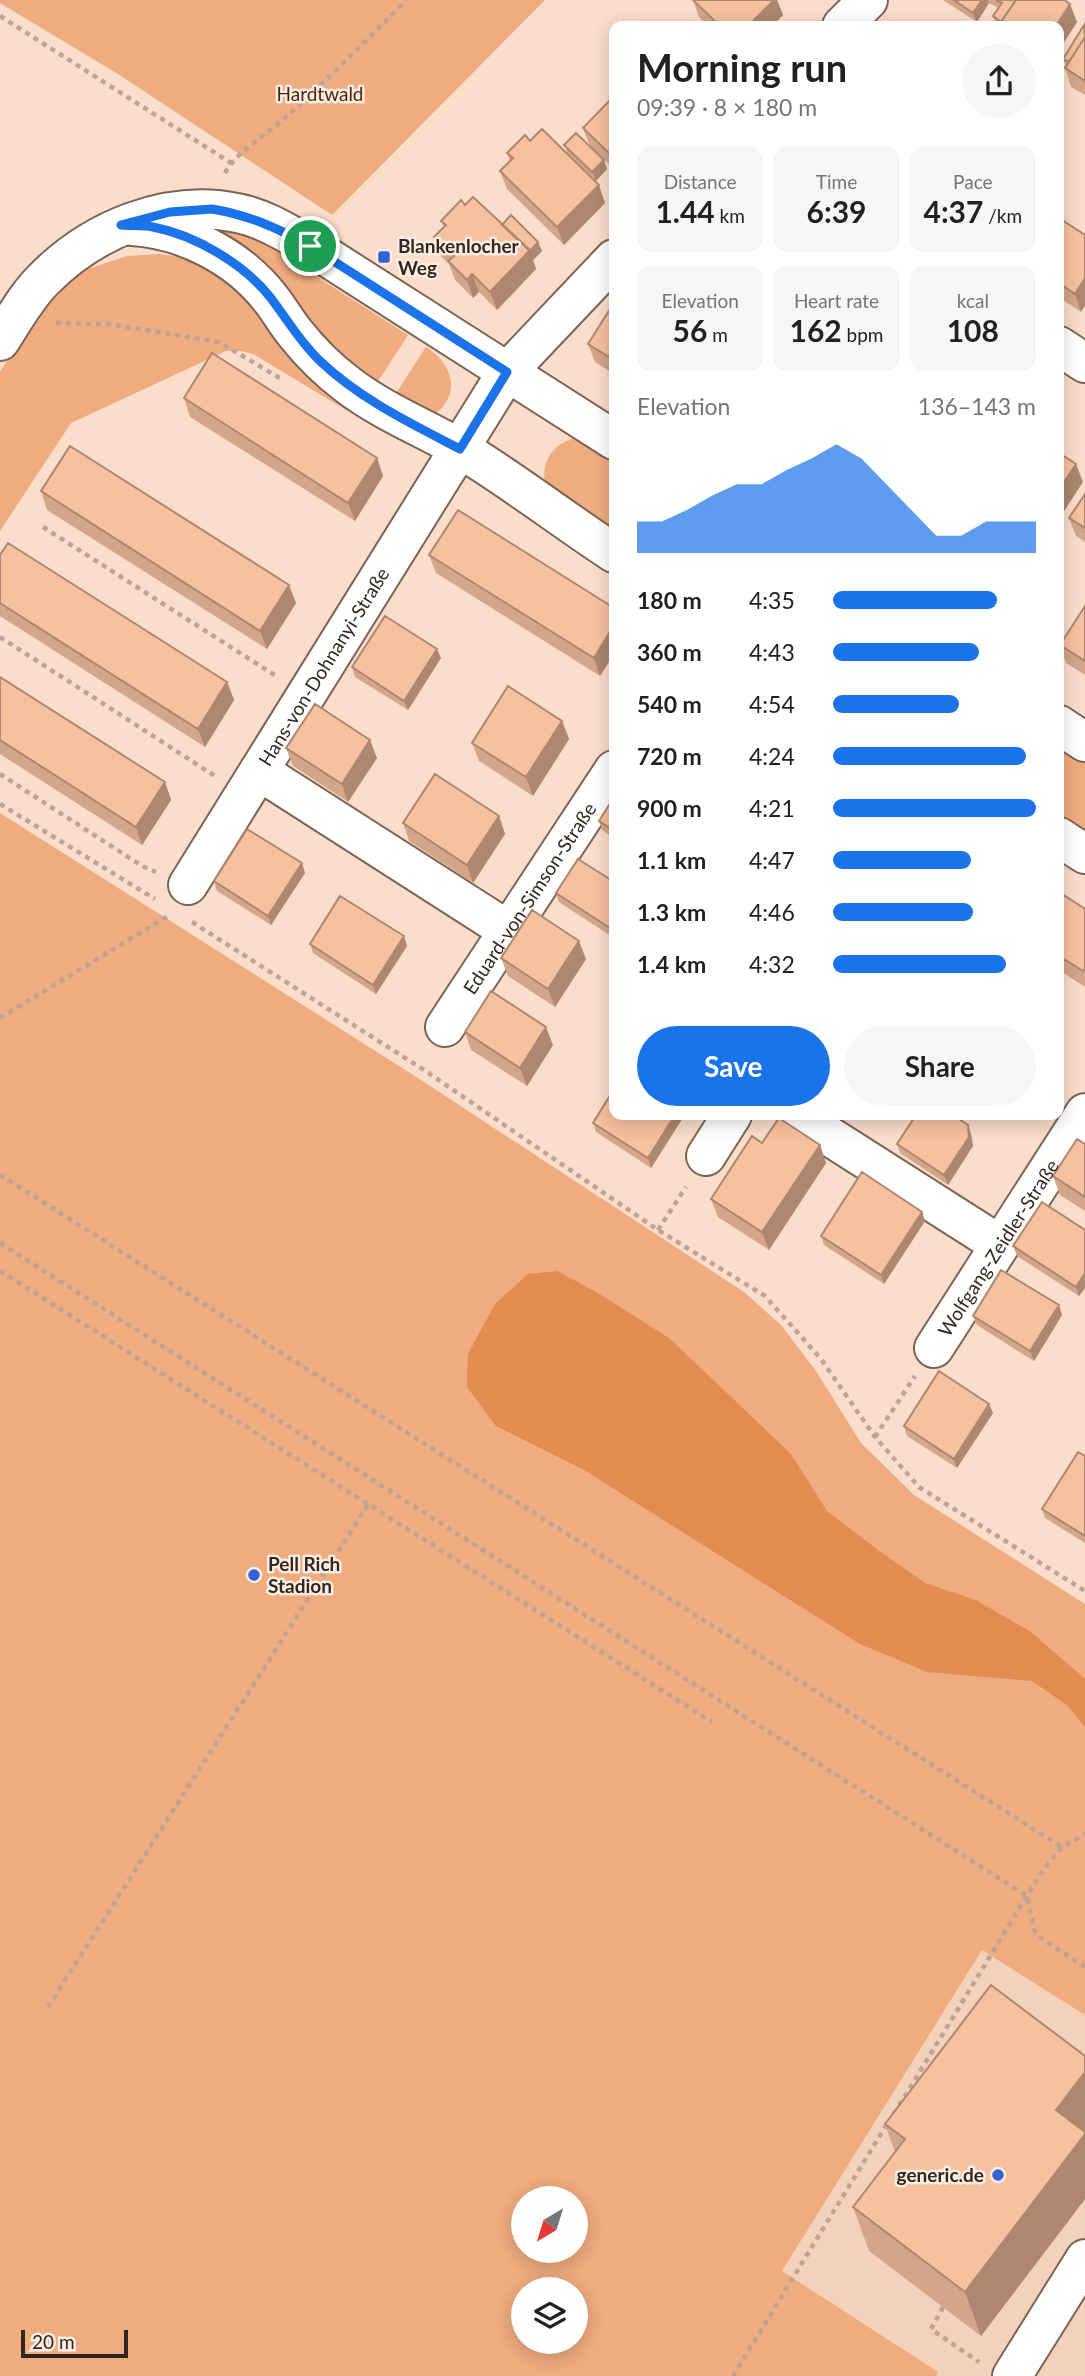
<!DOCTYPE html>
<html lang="en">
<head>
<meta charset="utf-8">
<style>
  body { margin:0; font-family:Lato,sans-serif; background:#f6f6f6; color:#202124; height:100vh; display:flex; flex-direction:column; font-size:26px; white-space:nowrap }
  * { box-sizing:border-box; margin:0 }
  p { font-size:23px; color:#757577 }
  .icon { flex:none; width:38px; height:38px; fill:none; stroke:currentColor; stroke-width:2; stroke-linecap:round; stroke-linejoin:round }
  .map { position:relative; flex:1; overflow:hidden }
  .side { position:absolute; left:609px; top:21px; width:455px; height:1099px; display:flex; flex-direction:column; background:#fff; border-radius:14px; box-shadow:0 4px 18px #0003 }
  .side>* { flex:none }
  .needle { width:46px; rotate:218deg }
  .buttons { position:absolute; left:511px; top:2186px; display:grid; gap:14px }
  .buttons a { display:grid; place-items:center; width:77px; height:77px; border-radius:50%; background:#fff; box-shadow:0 4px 18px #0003; font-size:35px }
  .scale { position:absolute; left:21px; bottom:18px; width:107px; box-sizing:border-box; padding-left:7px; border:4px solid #312720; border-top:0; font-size:19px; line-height:24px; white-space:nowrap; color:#312720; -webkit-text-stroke:5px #feede2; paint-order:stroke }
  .pin { position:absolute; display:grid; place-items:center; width:60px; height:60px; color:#fff; margin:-30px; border:4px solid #fff; border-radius:50%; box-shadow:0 2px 7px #0007 }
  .round { display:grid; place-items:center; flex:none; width:74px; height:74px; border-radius:37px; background:#f6f6f6 }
  .overview { display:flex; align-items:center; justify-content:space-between; height:119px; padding:0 28px }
  h1 { font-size:38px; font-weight:700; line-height:52px }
  .stats { display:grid; grid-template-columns:repeat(3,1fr); gap:10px; height:119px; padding:7px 28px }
  .stats div { display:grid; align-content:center; border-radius:14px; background:#f6f6f6; text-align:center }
  .stats b { font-size:30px; font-weight:700 }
  .stats small { font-size:19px; font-weight:400 }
  .stats p { font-size:19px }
  .chart { height:196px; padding:14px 28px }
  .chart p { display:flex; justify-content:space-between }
  .chart svg { width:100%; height:126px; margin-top:7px; fill:#1a73e8; opacity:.7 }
  .button { display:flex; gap:14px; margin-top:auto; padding:14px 28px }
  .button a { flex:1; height:80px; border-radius:42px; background:#1a73e8; color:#fff; font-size:28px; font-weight:700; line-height:80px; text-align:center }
  .button a+a { background:#f6f6f6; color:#202124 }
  ul { padding:0 28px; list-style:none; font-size:23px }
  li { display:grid; grid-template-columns:112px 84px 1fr; align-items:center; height:52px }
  li i { height:18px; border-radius:9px; background:#1a73e8 }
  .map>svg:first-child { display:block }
</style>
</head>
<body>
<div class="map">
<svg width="1085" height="2376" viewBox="0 0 1085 2376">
  <rect width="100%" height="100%" fill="#faddcb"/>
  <path fill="#f4d1bb" d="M982 1950 1085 2015V2376H716Z"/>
  <path fill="#f0ab7e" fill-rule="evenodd" d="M0 0H545L332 215 118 74 0 3Z
    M226 231 256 240 278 252 408 335 373 389 218 235 220 232Z
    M159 254 182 257 219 272 361 408 356 416 253 354 241 351H226L71 423 0 531V372L33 319 51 298 85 270 127 256Z
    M426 347C453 364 462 394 434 415L391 401Z
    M574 438 585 440 614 459V539L546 489C540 464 550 446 574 438Z
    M1059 743 1085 760V837L1059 820Z
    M0 813 418 1078 744 1292 781 1325 816 1371 861 1443 914 1495 1085 1604V2015L982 1950 782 2271 938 2372 936 2376H0ZM523 2198H576V2250H523ZM523 2289H576V2342H523Z"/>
  <path fill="#e28c52" d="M557 1271 598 1293 669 1338 791 1454 827 1511 874 1547 925 1583 976 1600 1031 1632 1085 1679V1727L1068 1706 1032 1681 927 1672 860 1644 584 1470 496 1426 467 1387 468 1354 495 1304 528 1274Z"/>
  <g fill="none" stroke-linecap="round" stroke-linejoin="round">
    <defs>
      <g id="minor">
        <path d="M842 26 868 0"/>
        <path d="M132 226C184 229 238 257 270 298 279 309 286 322 295 333 310 352 328 370 348 385 382 411 422 427 459 448 512 480 562 519 614 553"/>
        <path d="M0 341C13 321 26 297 43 280 92 230 167 198 237 213 263 218 287 233 310 246L614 440"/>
        <path d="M1059 346 1085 363"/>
        <path d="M1059 725 1085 742"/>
        <path d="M259 771 509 931"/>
        <path d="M1059 837 1085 854"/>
        <path id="s1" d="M188 885 507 372 614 259"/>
        <path id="s2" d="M445 1027 614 770"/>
        <path d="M796 1115 1000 1245"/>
        <path d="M706 1156 732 1115"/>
        <path id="s3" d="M934 1348 1085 1113"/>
        <path d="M1012 2376 1085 2259"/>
      </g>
    </defs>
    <use href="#minor" stroke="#7c6454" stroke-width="42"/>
    <path stroke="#bba495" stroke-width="4.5" stroke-dasharray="5 5" stroke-linecap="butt" d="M0 16 231 163
      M225 173C238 150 266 135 285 118 327 80 366 41 406 0
      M56 323 110 324 219 342 283 380
      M43 527 276 676
      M0 637 215 776
      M0 774 142 866 156 872
      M0 804 155 899
      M192 922 424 1070 658 1230 765 1296 821 1359 875 1437 919 1487 1085 1591
      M0 1018 168 916
      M0 1175 1062 1847
      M658 1230 686 1187
      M0 1243 1027 1896 1034 1930 1042 1939 1085 1967
      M0 1271 712 1722
      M875 1437 915 1376
      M48 2007 369 1503
      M894 2114 1039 1876 1062 1847 1085 1834
      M943 2307 931 2329 979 2362
      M733 2376 887 2124"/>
    <use href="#minor" stroke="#fff" stroke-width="38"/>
  </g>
  <path fill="#d4a689" d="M693 0H777L783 15 772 26H708L699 17Z
    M943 0H1064L1077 22 1059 50V26H997L993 16 998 8 989 3 977 22Z
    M1085 26V95L1071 87 1065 68 1066 66 1063 59Z
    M614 96V169L590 146 583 128Z
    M530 141 605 203 564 245 507 189 500 171 510 161 507 153Z
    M564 145 607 169 596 181 568 154Z
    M465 205 538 242 542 251 533 260 536 269 497 310 479 292 473 298 455 280 449 264 441 256 434 237 444 227 441 221Z
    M1059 218 1081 312 1059 297Z
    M614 303V374L595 362 588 344Z
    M184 398 377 458 383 476 355 521 190 417Z
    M41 491 296 603 267 649 47 510Z
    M1085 494V542L1076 536 1069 518Z
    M0 555 227 682 234 700 205 747 0 616Z
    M429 555 614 608V654L600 676 436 573Z
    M1085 606V675L1066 663 1060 645Z
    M441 658 408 710 355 677 352 667Z
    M0 677 165 782 171 800 142 845 0 754Z
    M562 721 569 739 533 796 479 761 472 743Z
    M286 748 377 758 348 802 293 766Z
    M614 797V838L602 830 599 821Z
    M499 816 505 834 473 883 409 841 403 823Z
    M305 873 271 925 217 891 214 881Z
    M614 882V938L559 902 556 893Z
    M1059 892 1085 909V987L1059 970Z
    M310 944 407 946 376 994 313 953Z
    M501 958 586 959 555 1007 508 976Z
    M465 1032 553 1045 527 1086 471 1050Z
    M684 1116 651 1168 596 1132 593 1123Z
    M971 1134 973 1146 948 1185 900 1153 897 1144Z
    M762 1143 820 1145 826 1163 769 1250 718 1217 711 1199Z
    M1085 1144V1211L1060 1195 1053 1176Z
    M922 1212 925 1221 884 1284 824 1245 821 1236Z
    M1085 1230V1288L1079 1296 1017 1256 1013 1246Z
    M1062 1315 1034 1361 977 1325 973 1316Z
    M993 1413 957 1468 907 1436 904 1426Z
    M1085 1456V1543L1045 1518 1042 1509Z
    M1085 2056V2199L981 2336 869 2251 853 2207 895 2152 885 2124Z"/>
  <path fill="#ad876f" d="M774 0H777L783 15 772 26H748Z
    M982 0H988L989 3 977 22 973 13Z
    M1070 4 1077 22 1059 50V26H1056Z
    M604 160 607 169 596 181 592 172Z
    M599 185 605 203 564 245 557 227Z
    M538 242 542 251 533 260 536 269 497 310 490 292Z
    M472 274 479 292 473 298 467 280Z
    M1085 278V306L1081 312 1075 294Z
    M377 458 383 476 355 521 348 503Z
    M1076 464 1083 482 1059 519V490Z
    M289 585 296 603 267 649 260 631Z
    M614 625V654L600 676 594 658Z
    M437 649 441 658 408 710 404 701Z
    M227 682 234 700 205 747 198 729Z
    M562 721 569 739 533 796 526 777Z
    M370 740 377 758 348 802 342 784Z
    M165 782 171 800 142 845 136 827Z
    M499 816 505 834 473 883 467 865Z
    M302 863 305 873 271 925 268 916Z
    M404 936 407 946 376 994 373 985Z
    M579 941 586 959 555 1007 548 989Z
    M546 1027 553 1045 527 1086 520 1068Z
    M675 1115H683L684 1116 651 1168 648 1158Z
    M968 1125 971 1134 973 1146 948 1185 944 1175Z
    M820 1145 826 1163 769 1250 762 1232Z
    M922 1212 925 1221 884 1284 881 1275Z
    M1085 1273V1288L1079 1296 1076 1287Z
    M1059 1305 1062 1315 1034 1361 1030 1351Z
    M989 1404 993 1413 957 1468 954 1459Z
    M1085 2072V2199L981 2336 965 2292 1056 2110Z"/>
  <path fill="#f7c19f" stroke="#ad876f" stroke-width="2" d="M693 0H774L748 26H720Z
    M954 0H982L973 13Z
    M996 0H1016L1001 22 993 16 1002 3Z
    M1016 0H1064L1070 4 1056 26H998Z
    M1084 25 1085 37 1069 62 1063 59Z
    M1085 37V81L1065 68Z
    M614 96V158L583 128Z
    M542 129 599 185 557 227 500 171 513 158 507 153 525 135 530 141Z
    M576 133 604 160 592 172 564 145Z
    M473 197 530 250 490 292 472 274 467 280 448 261 454 256 434 237 446 225 441 221 461 200 465 205Z
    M511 215 538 242 530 251 502 225Z
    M1059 218 1085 235V278L1075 294 1059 283Z
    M614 303V360L588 344Z
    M212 353 377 458 348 503 184 398Z
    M70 446 289 585 260 631 41 491Z
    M1059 453 1076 464 1059 490Z
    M1085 494V528L1069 518Z
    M458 510 614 608V625L594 658 429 555Z
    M8 543 227 682 198 729 0 603V555Z
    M1085 606V661L1060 645Z
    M385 616 437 649 404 701 352 667Z
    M0 677 165 782 136 827 0 740Z
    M508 686 562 721 526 777 472 743Z
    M315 704 370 740 342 784 286 748Z
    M435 774 499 816 467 865 403 823Z
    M614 797V831L599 821Z
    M247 829 302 863 268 916 214 881Z
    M578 859 614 882V929L613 930 556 893Z
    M1059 892 1085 909V968L1083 971 1059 956Z
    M340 896 404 936 373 985 310 944Z
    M532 910 579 941 548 989 501 958Z
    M491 991 546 1027 520 1068 465 1032Z
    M614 1089V1115H675L648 1158 593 1123Z
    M916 1115H953L968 1125 969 1137 944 1175 897 1144Z
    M779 1118 820 1145 762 1232 711 1199 752 1136 762 1143Z
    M1077 1139 1085 1144V1197L1053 1176Z
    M862 1172 922 1212 881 1275 821 1236Z
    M1042 1202 1085 1230V1273L1076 1287 1013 1246Z
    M1001 1270 1059 1305 1030 1351 973 1316Z
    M939 1371 989 1404 954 1459 904 1426Z
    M1078 1452 1085 1456V1536L1042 1509Z
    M991 1985 1085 2056V2072L1056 2110 1085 2132V2134L965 2292 853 2207 905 2139 885 2124Z"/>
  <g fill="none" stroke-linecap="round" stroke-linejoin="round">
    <defs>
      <path id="route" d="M212 209C248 215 278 228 310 246L507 372 460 449C410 423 360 399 320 361 300 342 287 319 270 297 244 264 195 235 153 227 143 225 131 226 121 225L170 212Z"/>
    </defs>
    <use href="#route" stroke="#fff" stroke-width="14"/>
    <use href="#route" stroke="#1a73e8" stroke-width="9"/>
  </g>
  <g fill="#3263d2" stroke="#feede2" stroke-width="2.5">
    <rect x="377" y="250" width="14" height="14" rx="3.5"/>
    <circle cx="254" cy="1575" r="7"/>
    <circle cx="998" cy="2175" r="7"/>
  </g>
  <g text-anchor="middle" stroke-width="5" stroke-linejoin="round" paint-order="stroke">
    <g font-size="19" fill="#49260d" stroke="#feede2">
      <text x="320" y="101">Hardtwald</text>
    </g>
    <g font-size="19" font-weight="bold" fill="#312720" stroke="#feede2" text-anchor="start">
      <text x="398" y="253">Blankenlocher<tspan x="398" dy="22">Weg</tspan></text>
      <text x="268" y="1571">Pell Rich<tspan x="268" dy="22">Stadion</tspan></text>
      <text x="984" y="2182" text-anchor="end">generic.de</text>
    </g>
    <g font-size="19" fill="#312720" stroke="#feede2">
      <text dy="7" stroke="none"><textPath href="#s1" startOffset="257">Hans-von-Dohnanyi-Straße</textPath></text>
      <text dy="7" stroke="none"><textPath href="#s2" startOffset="154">Eduard-von-Simson-Straße</textPath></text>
      <text dy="7" stroke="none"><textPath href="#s3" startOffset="119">Wolfgang-Zeidler-Straße</textPath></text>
    </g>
  </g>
</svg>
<div class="buttons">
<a><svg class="needle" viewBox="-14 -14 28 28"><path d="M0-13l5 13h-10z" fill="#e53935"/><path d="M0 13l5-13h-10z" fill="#757577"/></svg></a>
<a><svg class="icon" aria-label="layers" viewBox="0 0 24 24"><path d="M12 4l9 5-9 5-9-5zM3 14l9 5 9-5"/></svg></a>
</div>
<div class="scale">20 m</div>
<div class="pin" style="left:310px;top:246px;background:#1e9e55"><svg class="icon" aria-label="arrive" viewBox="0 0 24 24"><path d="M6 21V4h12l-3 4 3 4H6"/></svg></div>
<section class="side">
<div class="overview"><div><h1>Morning run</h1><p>09:39 · 8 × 180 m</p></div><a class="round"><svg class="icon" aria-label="share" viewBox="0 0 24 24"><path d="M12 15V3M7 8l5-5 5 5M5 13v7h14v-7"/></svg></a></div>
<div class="stats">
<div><p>Distance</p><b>1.44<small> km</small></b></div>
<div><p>Time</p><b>6:39</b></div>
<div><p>Pace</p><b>4:37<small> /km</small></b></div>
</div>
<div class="stats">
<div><p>Elevation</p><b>56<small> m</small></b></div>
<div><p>Heart rate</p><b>162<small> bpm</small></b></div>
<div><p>kcal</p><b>108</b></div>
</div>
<div class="chart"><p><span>Elevation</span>136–143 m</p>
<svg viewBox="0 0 160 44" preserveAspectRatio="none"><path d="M0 44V33L10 33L20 29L30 24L40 20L50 20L60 15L70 11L80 6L90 11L100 20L110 29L120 38L130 38L140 33L150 33L160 33V44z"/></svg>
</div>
<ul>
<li><b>180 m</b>4:35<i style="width:81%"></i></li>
<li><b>360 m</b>4:43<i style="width:72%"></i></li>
<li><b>540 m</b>4:54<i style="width:62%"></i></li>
<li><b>720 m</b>4:24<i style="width:95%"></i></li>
<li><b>900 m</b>4:21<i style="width:100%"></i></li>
<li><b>1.1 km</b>4:47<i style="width:68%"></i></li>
<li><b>1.3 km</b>4:46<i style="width:69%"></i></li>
<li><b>1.4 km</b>4:32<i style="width:85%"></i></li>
</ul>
<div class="button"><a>Save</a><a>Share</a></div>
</section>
</div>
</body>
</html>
